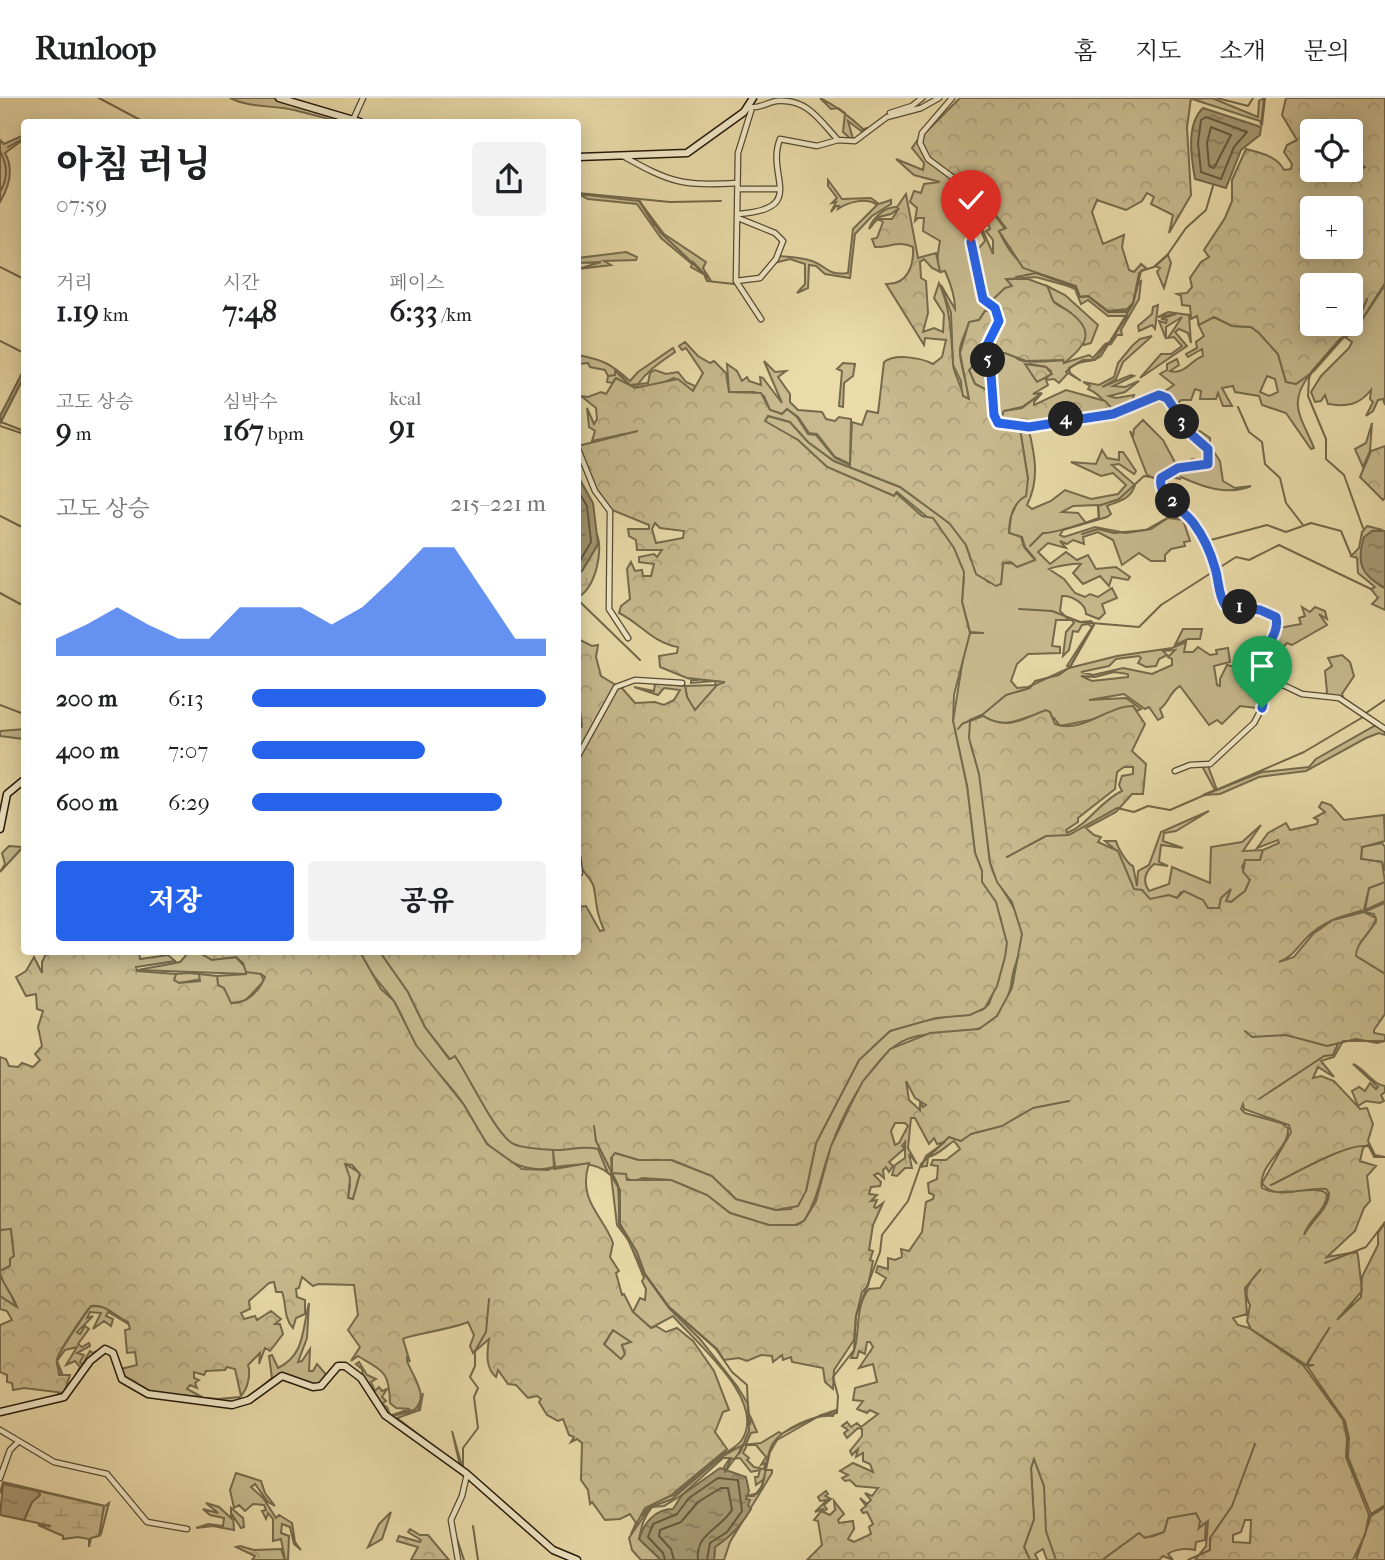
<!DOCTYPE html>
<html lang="ko">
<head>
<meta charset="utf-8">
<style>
  body { margin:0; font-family:"IM FELL French Canon","Noto Serif KR",serif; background:#f2f2f2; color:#202124; height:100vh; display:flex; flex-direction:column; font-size:26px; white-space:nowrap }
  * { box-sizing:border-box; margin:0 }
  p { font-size:23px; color:#757577 }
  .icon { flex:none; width:38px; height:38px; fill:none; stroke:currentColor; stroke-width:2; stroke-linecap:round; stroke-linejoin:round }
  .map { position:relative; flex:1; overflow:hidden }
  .panel { position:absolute; left:21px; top:21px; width:560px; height:836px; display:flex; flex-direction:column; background:#fff; border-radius:7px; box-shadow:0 4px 18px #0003 }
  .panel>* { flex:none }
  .fabs { position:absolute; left:1300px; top:21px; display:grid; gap:14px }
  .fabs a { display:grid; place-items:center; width:63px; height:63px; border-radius:7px; background:#fff; box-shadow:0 4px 18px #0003; font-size:35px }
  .pin { position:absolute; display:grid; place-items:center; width:60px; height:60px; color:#fff; margin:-72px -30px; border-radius:50% 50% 50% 0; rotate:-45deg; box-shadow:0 0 7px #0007 }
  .pin .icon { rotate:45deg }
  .km { position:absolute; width:35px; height:35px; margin:-18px; border-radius:50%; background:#222; color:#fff; font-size:19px; line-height:35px; text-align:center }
  .round { display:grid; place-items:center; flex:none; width:74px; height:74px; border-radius:7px; background:#f2f2f2 }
  .summary { display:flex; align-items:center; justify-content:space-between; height:119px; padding:0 35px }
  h1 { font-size:38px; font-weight:800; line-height:52px }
  .figures { display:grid; grid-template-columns:repeat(3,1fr); gap:10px; height:119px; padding:7px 35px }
  .figures div { display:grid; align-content:center }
  .figures b { font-size:30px; font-weight:800 }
  .figures small { font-size:19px; font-weight:400 }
  .figures p { font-size:19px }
  .chart { height:196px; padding:14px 35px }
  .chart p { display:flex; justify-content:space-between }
  .chart svg { width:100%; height:126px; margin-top:7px; fill:#2563eb; opacity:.7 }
  .primary-button { display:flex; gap:14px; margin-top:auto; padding:14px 35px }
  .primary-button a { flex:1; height:80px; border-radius:7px; background:#2563eb; color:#fff; font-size:28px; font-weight:800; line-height:80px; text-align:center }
  .primary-button a+a { background:#f2f2f2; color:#202124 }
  ul { padding:0 35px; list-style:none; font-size:23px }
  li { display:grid; grid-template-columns:112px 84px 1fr; align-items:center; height:52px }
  li i { height:18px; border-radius:9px; background:#2563eb }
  header { display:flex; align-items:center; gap:42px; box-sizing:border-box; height:98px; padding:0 35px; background:#fff; border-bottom:2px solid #e0e0e0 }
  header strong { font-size:33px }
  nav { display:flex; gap:38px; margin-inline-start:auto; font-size:24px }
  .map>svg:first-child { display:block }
</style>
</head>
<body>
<header>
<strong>Runloop</strong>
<nav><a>홈</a><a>지도</a><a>소개</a><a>문의</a></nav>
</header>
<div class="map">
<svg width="1385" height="1462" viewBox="0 0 1385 1462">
  <defs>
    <pattern id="forest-crowns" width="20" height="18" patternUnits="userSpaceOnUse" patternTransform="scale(1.75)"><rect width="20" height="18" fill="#c8ba8e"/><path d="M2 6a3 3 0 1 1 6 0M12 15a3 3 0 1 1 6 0" fill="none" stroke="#ac9f79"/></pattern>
    <pattern id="wetland-marsh" width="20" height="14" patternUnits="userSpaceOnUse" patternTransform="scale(1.75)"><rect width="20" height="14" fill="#c8ba8e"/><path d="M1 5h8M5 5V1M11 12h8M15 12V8" fill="none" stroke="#ac9f79"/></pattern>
    <pattern id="water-ripples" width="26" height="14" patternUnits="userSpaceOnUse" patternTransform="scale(1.75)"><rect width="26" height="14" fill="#a79973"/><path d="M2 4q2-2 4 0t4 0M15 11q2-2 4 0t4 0" fill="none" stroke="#887c5d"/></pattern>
  </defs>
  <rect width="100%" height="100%" fill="#eadba9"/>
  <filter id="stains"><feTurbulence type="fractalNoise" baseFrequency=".00286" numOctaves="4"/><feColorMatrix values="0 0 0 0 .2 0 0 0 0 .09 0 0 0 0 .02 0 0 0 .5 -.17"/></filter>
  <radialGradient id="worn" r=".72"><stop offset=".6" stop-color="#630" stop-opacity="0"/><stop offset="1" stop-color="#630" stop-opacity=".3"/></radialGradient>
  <path fill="#c8ba8e" stroke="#766a4c" stroke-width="2" fill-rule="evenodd" d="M230 0H274L355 24C333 24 315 17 294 12 272 7 250 10 230 0Z
    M820 0C837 8 849 18 863 31L877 28 861 33 848 23 853 41H851L843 34 845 15 838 10 831 11Z
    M1212 0 1258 19 1259 3 1264 0 1261 27 1260 23 1192 1Z
    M24 37V41L5 55C14 71 9 89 0 104V42L4 46Z
    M919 40 921 52 928 61 959 82 964 96 991 112 1005 131 999 133C1018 175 1037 174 1076 189L1080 199 1088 198 1108 214H1127C1134 205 1135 186 1141 183L1139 201 1121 232 1122 237H1117L1111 246 1106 247 1095 262H1083L1069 270 1070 275 1081 283 1068 275 1059 285 1054 281 1046 282 1048 287 1033 296 1042 295 1022 309 1004 313 999 325 993 301 987 292 975 286 969 272C977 257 997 250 1013 258 1020 261 1015 261 1023 263 1036 265 1049 263 1063 262L1064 265 1089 257 1093 260 1105 246 1110 244 1127 218H1108L1088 202 1081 206 1075 191 1068 188 1036 179 1007 181 1012 188 988 206 994 211 985 213 979 222 969 224C967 233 961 242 960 251 959 268 968 284 969 301L962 298 961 283 953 267 951 215 941 187 955 211C955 197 950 184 945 173L940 174C936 163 938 154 940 143L923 133 924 120H918L915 123 917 110 910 104 914 93 921 95 924 86 940 84 914 77 896 61 923 72 924 65 912 50ZM964 96 970 103 985 143 973 157ZM975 114 987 123 990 131 986 133 993 142V156ZM1030 266 1046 269 1051 273 1047 280 1035 281Z
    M828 82 842 101 871 100 879 106 891 102V106L872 118 855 136 850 180 825 176 816 168 809 167 808 190 797 195 805 186V166L790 161 774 165 779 158C791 159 800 159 812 163 827 168 827 178 848 175L853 131 877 107C867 99 848 104 838 111L839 108H836L831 114 836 104 832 105 837 100 828 88Z
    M578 96 639 103 655 128 643 108 664 136 706 164 703 170 711 183 692 163 703 176 691 169 692 166 661 140 637 106 588 101Z
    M626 154 637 159 636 162 604 163 611 167 578 171 601 164 578 165V160Z
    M1168 157 1171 165 1164 190 1157 174 1160 170 1155 168Z
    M1385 187V307L1383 301 1378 302 1373 313 1366 318 1373 304 1370 301 1371 292C1359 307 1347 309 1328 306L1325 297 1321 303 1315 304 1311 294 1321 278 1349 250 1352 244 1345 239 1354 234Z
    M1047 188 1065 197 1098 227 1091 245 1084 247 1071 215 1053 203Z
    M1158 207 1155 231 1152 227 1139 233 1138 228 1152 216 1153 209Z
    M1168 214 1189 217 1191 245 1188 235 1179 231 1175 234 1187 248 1140 280 1161 256H1171L1182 248 1174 239 1168 240 1182 219 1166 229V241L1159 223 1166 225 1167 222 1161 221 1176 216 1158 219Z
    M1208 220H1216L1232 228 1251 229 1259 235 1278 256 1286 284 1296 286 1310 276C1287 306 1301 318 1314 350L1311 351 1286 315 1262 307 1259 298 1235 294 1233 288 1222 290 1232 308H1223L1218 295 1216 301H1200L1201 293 1195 291 1191 302H1181L1177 306 1179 316 1193 335 1200 333 1210 340V348L1220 363 1223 383 1235 390 1251 388C1227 398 1203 389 1181 379L1180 381 1164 377 1160 383 1147 377 1130 333 1133 338 1134 331 1143 322 1163 342 1178 370 1192 361 1206 363 1202 349 1168 300 1154 294 1165 293 1174 287 1160 276 1167 272V266L1177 261 1179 267 1170 273C1185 277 1191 262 1203 258L1202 251 1188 259 1186 256 1197 250 1196 244 1204 238 1198 226ZM1267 278 1275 281 1278 294 1269 298 1260 294Z
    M1152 238 1123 264 1116 281 1102 289 1131 277 1134 278 1113 288 1125 289 1139 283 1125 294 1109 298 1116 300 1134 297 1132 305 1116 314C1104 307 1103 297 1088 291L1090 288 1083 284 1099 287 1114 279 1118 265 1132 248 1140 241Z
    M764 263 775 274 786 273 778 279 790 296V304L798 312 822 314 826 321 835 323 839 319 851 321 850 366 835 359 817 336 809 335 798 319 787 311 782 316 770 312 764 298 754 294H729L727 266 737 273 742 283 747 279 749 283 761 287 760 279 763 280 782 305Z
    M843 265 855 266 853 278 844 285 843 309 839 308 842 273 837 271Z
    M614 272 630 287 648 285 650 275 655 272 666 276 678 274 686 284 695 288 693 293 674 280C653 290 637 293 616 280L612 285 607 284 608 278 615 277Z
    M768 318 790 324 808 344 834 363 900 389 939 417 956 431 966 447 971 462 988 484 1001 486 1003 465 1024 466 1035 461 1025 449 1022 439 1009 435 1011 418 1028 381 1020 331 1028 329C1035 356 1040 382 1027 407L1032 411 1051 403 1065 392 1091 401 1118 396 1126 387 1113 375 1101 378 1071 364 1096 366 1102 352 1107 360 1119 362V354H1123L1136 373 1134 376 1119 366 1112 367 1135 387C1131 401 1119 403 1107 408L1111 416 1107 419 1063 432 1060 437 1064 439 1095 429 1126 435 1151 431 1168 420 1183 422 1190 443 1184 444 1185 448 1171 451 1165 457V463H1151L1139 455 1122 467 1113 442 1098 434 1083 439 1084 446 1073 442 1067 446 1060 443 1066 450 1048 445 1038 454 1050 466 1066 454 1077 462 1088 457 1096 471 1116 469 1130 479 1128 482 1112 479 1109 488 1100 478 1083 486 1073 475 1081 466C1076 465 1056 468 1049 471L1064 481 1075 495 1085 499 1090 496 1098 499 1112 490 1117 500 1102 506 1105 515 1099 521 1086 516C1086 506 1072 497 1062 498L1060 513 1069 522H1056L1052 548 1060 549V555L1028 556 1017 566 1011 583 1017 590 1028 589 1069 570 1117 558 1172 550 1186 544 1184 554H1193L1198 549 1210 557 1217 556 1216 552 1228 550 1230 564 1214 568 1217 587 1220 588V581L1227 567 1235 569 1244 580 1243 587 1251 586V582H1262L1265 595 1258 616 1257 610 1240 608 1222 626 1217 622 1209 627 1180 588C1169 594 1170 604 1160 611L1163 619 1158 622 1149 609 1145 611 1124 596 1089 602 1126 600 1141 611 1137 613 1133 608 1095 621 1060 628 1054 620C1047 619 1037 616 1031 618 1012 625 1000 629 982 617L970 622C971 629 969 636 970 643 972 653 976 663 979 674 984 701 986 730 989 758 992 787 1019 805 1022 835 1024 852 1014 864 1012 881 1010 897 1002 917 988 926 963 943 917 924 888 954 863 979 843 1015 831 1049 821 1075 819 1099 804 1123L791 1129 769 1127 730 1115 707 1097 671 1082 643 1080 634 1083 612 1076V1057L615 1055 639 1062H671L712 1078 736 1101 776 1112 791 1111 806 1093 816 1045 859 962 890 933 912 925 982 912 989 906 1003 866 1001 821 982 784V773L975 755 967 688 953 623 966 542 970 535H984L970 534 962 504 964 480 927 419 897 394 894 398 827 369 798 342 767 326 765 323ZM1098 407 1099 420 1086 425 1078 415 1062 414 1073 408ZM1175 552 1168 559 1172 561V567L1152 576 1123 570 1093 577 1081 574 1109 568 1116 561 1139 558 1141 560 1138 565 1146 569 1156 568 1159 561 1167 557 1163 553ZM1114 574 1128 576V579L1092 583 1081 578 1095 579Z
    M1372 325 1370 353 1363 369 1355 351 1366 345Z
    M1302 509 1310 514 1315 509 1325 513 1327 521 1319 516 1327 527 1292 547 1287 545 1276 557 1264 555 1260 565 1251 551 1274 531 1301 526 1299 520 1305 518Z
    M1071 521 1080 524 1091 523 1094 526 1070 569 1067 568 1092 529 1088 526 1082 527 1078 534 1073 533 1069 552 1063 558 1066 534 1074 525Z
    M1183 531H1202L1200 541H1188L1175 547Z
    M1342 557 1350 564 1354 578 1342 596 1344 602 1324 598 1327 594 1325 573 1332 568 1328 560Z
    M687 580 727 584 694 613 687 599 685 588 715 587 716 583 691 585V582H698Z
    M1376 627 1385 632V637L1379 635 1366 640 1306 673 1259 679 1220 696 1203 697 1215 692 1202 668H1208L1217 692 1262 674 1309 669 1316 661Z
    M24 631V641L0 638V633Z
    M1209 713 1176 733 1164 735 1163 743 1183 750 1161 747 1159 764 1168 768 1154 766C1145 774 1142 783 1149 793L1169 786 1172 769 1210 785 1211 749 1242 744 1261 727 1243 753 1263 752 1260 762 1245 763 1242 769 1250 782 1245 793 1231 804 1226 803 1229 793 1221 800 1219 810H1208L1181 794 1177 800 1169 797 1150 802 1142 792H1134L1118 754 1105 743H1116C1118 750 1127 766 1133 768L1137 788 1138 773 1149 767 1161 734Z
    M1382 745 1385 749V773L1382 764 1361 761 1362 749Z
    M9 748 23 749 0 774 5 766 2 755Z
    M1385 784V803L1365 812 1369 790Z
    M1385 805V876L1356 858V851L1376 824 1374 816 1364 814Z
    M189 854H198L212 861 236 859 244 868 261 876 264 883 245 903 231 905 218 887 217 878 247 876 138 872 180 864Z
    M360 854H380L408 894 425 929 449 961 455 958C467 974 499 1042 516 1047 526 1050 539 1049 549 1049L552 1052 580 1048 598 1050 608 1075C591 1062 576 1067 555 1069L553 1053 554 1069C534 1075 513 1067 496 1055 482 1043 474 1023 464 1007 451 987 431 969 417 949 407 934 403 916 393 902 380 884 369 876 360 854Z
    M188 875 199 876 202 881 179 885 174 882 176 876Z
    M1353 966C1365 971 1373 987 1385 988V994L1381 997 1384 1003 1380 1005 1366 1003 1358 1008 1352 993 1359 989 1365 993 1370 985 1376 991 1378 989Z
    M345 1066 360 1075 353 1101 348 1100 350 1087Z
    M611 1077 619 1091V1126L636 1155 643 1174 669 1210 700 1241 737 1288 748 1306 750 1327 751 1320 757 1334 751 1335 746 1346 721 1357 674 1397 652 1406 641 1418 645 1410 643 1404C672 1399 689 1384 711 1364 721 1356 734 1352 741 1343 769 1304 696 1245 673 1218L651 1230 633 1214 640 1200 645 1202 646 1191 642 1183 644 1180 629 1143 617 1127Z
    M11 1130 14 1159 10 1168 0 1173V1132Z
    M0 1179 9 1190 16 1210 0 1198Z
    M309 1205 307 1240 298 1264 302 1263 310 1251 309 1273H313L317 1266 328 1279 341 1265 363 1278 362 1271 356 1266 359 1264 367 1277 376 1281 371 1284 375 1293 379 1289 382 1293 387 1291 382 1299 386 1303 382 1306 387 1309 390 1317C372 1310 367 1279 346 1267L335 1268C315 1302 312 1280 284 1277 268 1281 259 1298 244 1303 235 1306 154 1298 143 1294 136 1291 126 1285 121 1279 116 1272 116 1261 114 1253L107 1250C83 1256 76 1299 56 1299L58 1296 69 1291 80 1269 75 1263 66 1267 77 1249 65 1252 57 1263 62 1275 59 1277C59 1271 56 1266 57 1261 58 1255 86 1215 91 1208L108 1209 130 1227 108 1214 106 1218 113 1221 111 1228 104 1223 93 1231 101 1215 90 1214 87 1220 93 1218 77 1234 80 1236 85 1228 89 1231 78 1246 82 1249 89 1245 90 1248 77 1255 84 1257 80 1264 82 1267 90 1253 93 1255C100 1251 106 1248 114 1253L122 1279 143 1293 156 1296 218 1301 239 1299V1302L248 1300 272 1280 269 1258 272 1257 278 1270C305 1257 302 1232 309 1205Z
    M613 1232 631 1244 622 1247 625 1256 621 1262 604 1247Z
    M423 1295 420 1312 397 1320 460 1368 452 1333 463 1372 392 1318 418 1312Z
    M836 1312 833 1318C815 1316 784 1330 773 1345 768 1353 767 1363 765 1372H772V1375L730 1444 724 1462H714L715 1449C735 1435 748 1424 746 1398L759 1395 764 1381 756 1387 755 1379H758L760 1372 751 1374 740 1360 731 1361 725 1374 724 1369 730 1360H723L682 1397 664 1408 652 1409C643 1420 642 1428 639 1441L661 1462H641L632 1452 629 1440 650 1409 672 1401 720 1360 741 1348 739 1356 743 1347 761 1345 779 1334 781 1336C800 1326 817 1318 836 1312ZM747 1347H756L766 1359 761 1367 765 1365 764 1371 754 1369 747 1362 749 1360 743 1355Z
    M1034 1360 1044 1388 1056 1462H1047L1043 1451 1035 1456 1038 1462H1030L1024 1449 1034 1421 1031 1370Z
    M236 1375 261 1383 265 1395 275 1408 268 1404 255 1386 251 1389 263 1400 276 1420 279 1417 292 1425 295 1444 301 1452 294 1446 290 1429 282 1426 281 1435 289 1438 288 1462H285L281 1441 273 1443V1421L268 1415 266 1421 262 1413 266 1412 264 1407 253 1406 245 1413 239 1407 234 1410 230 1392Z
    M3 1384 105 1408 109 1405 101 1436 99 1438 64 1431 99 1436 103 1408 4 1386 0 1395Z
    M206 1405 219 1409 231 1420V1410L243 1420 244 1429 241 1430 233 1418 234 1432 213 1428 196 1430 208 1426 223 1428 224 1420 210 1417 203 1411 218 1415Z
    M391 1414 382 1441 368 1449 379 1426Z
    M1196 1415 1201 1423 1199 1430 1206 1423 1205 1442 1196 1444 1195 1452C1186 1450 1175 1451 1168 1456L1173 1462 1163 1458 1159 1462H1102L1140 1434 1151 1439 1164 1434 1168 1420Z"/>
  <path fill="url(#forest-crowns)" stroke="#766a4c" stroke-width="2" fill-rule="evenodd" d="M960 0H1191L1187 29 1191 97 1169 135 1173 117 1151 106 1154 99 1147 95 1142 103 1126 112 1097 102 1092 114 1103 146 1124 137 1122 149 1129 172 1134 174 1141 166 1146 170 1139 175 1133 205 1127 211 1108 213 1088 198 1080 199 1076 188 1023 170 999 133 1006 130 992 112 964 95 959 82 929 61 920 40Z
    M1286 0H1385V185L1354 234 1343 240 1314 273 1296 286 1286 284 1278 256 1259 235 1251 229 1232 228 1214 219 1199 227 1197 218 1191 221 1190 208 1182 207 1181 198 1177 196 1187 195 1192 189 1190 180 1201 164 1209 159 1204 152 1225 120 1232 103V82L1246 51C1261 55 1277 58 1284 72L1291 71 1292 66 1284 54 1287 47 1297 42 1282 17ZM1312 33H1351V60L1365 69 1360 72 1351 66V72H1312V50L1302 47 1303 44 1312 46ZM1351 110V149H1312V110ZM1312 187H1351V226H1312Z
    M906 96 918 160 936 155 940 174 932 170 924 161 920 164 921 180 926 183 928 215 923 234 934 230 943 234 944 216 934 200 939 185C951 211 951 237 953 266 953 274 961 286 963 298L969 301 960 255 969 224 979 222 985 213 995 211 988 206 1005 190 1012 188 1006 181H1028L1047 188C1050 193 1051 200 1054 204 1057 207 1064 210 1068 213 1097 233 1086 248 1064 265L1063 262 1026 263 1005 255H985L969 272 975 286 987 292 993 301 999 325 1004 313 1022 310 1042 295 1034 304V307L1066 292 1105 303 1116 315 1020 331 1028 381 1026 398C1013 404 1009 421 1009 435L1021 439 1024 449 1035 462 1017 469 1011 464 1003 465 1001 486 996 488 976 476 966 447 949 425 900 389 834 363 808 344 790 324 768 318 765 323 798 342 827 369 894 398 896 395 922 418 933 420 954 450 964 474 962 504 970 535 954 597 953 623 967 688 975 755 982 773V784L996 804 1007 845 1005 859 997 888 985 910 970 917 936 920 890 933 859 962 816 1045 806 1093 798 1108 776 1112 736 1101 712 1078 672 1062H639L615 1055 611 1060 612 1075 626 1076 627 1082H671L707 1097 730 1115 769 1127H797L804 1123 816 1103 831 1048 854 1000 863 983 890 951 930 935 979 931 997 918 1012 890 1022 836 1012 804 997 784 990 764 979 676 969 640 970 623 983 618C1007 633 1022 621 1046 612L1050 614 1055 626C1082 636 1107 608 1133 608L1145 626 1132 653 1146 666 1143 696H1132L1116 714 1086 730 1094 737 1101 739 1098 744 1118 753 1134 791 1142 792 1150 801 1169 797 1177 800 1184 793 1203 802 1208 810H1219L1221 800 1231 791 1226 803 1231 804 1245 793 1250 782 1243 774 1245 762H1260L1263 752 1279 745 1278 742 1257 750 1268 735 1286 725 1290 732 1317 726 1318 722 1314 720 1325 714 1319 709 1322 704 1331 707 1344 722 1384 717 1385 743 1362 749 1361 761 1382 764 1385 784 1369 790 1364 812C1345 817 1329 821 1313 834 1299 845 1296 857 1279 864L1294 859 1313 836 1333 822 1364 814 1376 820C1373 834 1356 843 1356 858L1385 876V916L1374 932V935L1385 937V943H1343L1334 959 1321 963 1334 979 1318 969 1313 980 1321 978 1334 983 1360 1011 1367 1010 1373 1026 1368 1043 1375 1057 1385 1059 1374 1058 1368 1047 1363 1050 1360 1063 1376 1068 1367 1078 1370 1103 1364 1110 1355 1133 1327 1159 1357 1154 1358 1158 1362 1193 1337 1222 1361 1199 1362 1179 1378 1147V1135L1385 1125V1407L1371 1416 1348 1359 1349 1340 1345 1323 1307 1268 1314 1267H1307C1314 1254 1322 1241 1330 1229L1306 1267 1251 1231 1247 1223 1250 1207C1241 1191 1251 1182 1261 1171L1245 1190 1247 1216 1233 1220 1238 1227 1249 1230 1303 1267 1343 1322 1347 1340 1346 1359 1369 1417 1365 1437 1353 1462H1195L1206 1448 1208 1423 1199 1430 1200 1423 1196 1415 1168 1420 1164 1434 1145 1440 1139 1435 1102 1462H1056L1046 1433 1044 1388 1034 1361 1031 1370 1034 1421 1024 1449 1030 1462H807L822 1447 818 1423 814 1422 823 1411 815 1414 827 1402 820 1403 818 1399 826 1393 828 1396 825 1398 831 1401 824 1407 827 1411 823 1414 830 1417 835 1412 834 1403 844 1416 838 1422 839 1425 853 1423 854 1431 848 1441 854 1444 871 1436 869 1429 873 1426 867 1414 863 1415 861 1412 866 1408 860 1400 867 1406 871 1402 865 1395 872 1398 878 1390 856 1388 850 1382 845 1383 842 1380 848 1377 840 1373 853 1365 873 1374 870 1366 863 1363V1355L856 1359 858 1351 852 1357 850 1353 862 1338V1331L858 1330 847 1340 844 1335 848 1332 842 1328 847 1324 851 1329 857 1325 861 1329 878 1316 870 1312 867 1315 857 1311 863 1303 853 1302 855 1290 877 1284 873 1266 859 1270 873 1249 870 1244H867L865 1256 859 1253 857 1260H851C862 1240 853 1209 869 1191L880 1190 886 1180 876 1174 878 1168 888 1171V1160L895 1162 902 1159 901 1151 909 1153 922 1134 926 1104 933 1101 934 1097 929 1095 928 1085 937 1081 938 1068 931 1067 933 1062H946L960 1051 954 1043C944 1049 940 1056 928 1059L927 1068 921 1069 926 1058 945 1044 937 1046 934 1040 929 1046 915 1020H911L908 1050 917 1066 909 1056 912 1070H905L897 1078 892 1077 895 1067 905 1060V1044L902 1048 905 1050 889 1064 893 1068 889 1074 886 1069 883 1072 884 1080 878 1075 874 1077 881 1084 880 1088 871 1089 869 1096 877 1097 871 1103 877 1102 874 1109 876 1110 883 1105 873 1127 869 1152 873 1153 870 1162 873 1163 868 1188 862 1194 856 1218 854 1242 834 1272 833 1291 825 1284 823 1270 792 1264 791 1259 783 1262 782 1257 773 1264 772 1258 761 1257 747 1263 739 1260 724 1262 717 1251 669 1209 645 1176 620 1126V1092L611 1074V1077L608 1075 598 1051C582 1047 569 1053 554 1052 544 1051 521 1051 512 1045 495 1035 467 975 455 958L450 961 425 929 408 894 380 854H578V809L586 808 600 833 604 832C596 814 597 808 594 790 592 780 583 776 580 766 571 735 578 694 578 661L581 654 614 592 621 589 635 605 655 604 664 607 674 602 680 592 664 590 658 597 634 589 654 593 655 585 685 588 687 599 695 612 717 587 725 584 687 580 660 569 659 558 677 555 678 549C653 545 640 525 619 515L621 508 630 501 627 471 631 464 635 473 642 472 643 478H651L654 466 639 464V459L654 456 657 459 662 452H637L636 442 629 438 628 431H649V427L612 412 593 386 578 348 638 333 592 343 595 333 589 329 587 310 594 326 597 321 596 310 581 298 588 299 601 294 606 296 616 280 635 290 678 281 693 293 703 275 686 250 682 252 679 248 685 244 698 258 710 265 714 263 726 275 729 294 761 295 770 312 782 316 787 311 797 319 808 336 816 337 835 360 850 367 852 324 862 327 867 313 878 315 884 264C895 255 922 260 933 266L942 259 946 242 925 240 924 247 886 186C908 187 914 167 913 149 898 142 889 150 875 149L872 141 877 140 883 124 878 121H892L899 110 891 116 879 119 869 131C872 120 886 108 897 109ZM655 425 660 430 684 433 683 440 656 445 652 431ZM1124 669H1133V676L1122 678 1119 687 1122 693C1100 703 1090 725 1067 735L1066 732 1078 724V720L1115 691 1117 674ZM906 983 915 1000 926 1007 923 1009 920 1004V1012L909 1002ZM1243 1006 1244 1011 1289 1027 1291 1034 1262 1085C1274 1104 1307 1088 1326 1091L1329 1095C1329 1111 1311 1123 1304 1137 1308 1122 1327 1112 1327 1096 1316 1085 1281 1101 1262 1090 1257 1067 1290 1051 1288 1030L1281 1025 1245 1015 1241 1011ZM895 1025H905L908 1028 899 1045 895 1047 891 1033ZM1245 1422H1251L1250 1445 1233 1444V1437L1241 1434Z
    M673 250 675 254C661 264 649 271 638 286L630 287 615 272V277L608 278 605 272 590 269 588 265 578 266V257C604 262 611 266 630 283L638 274Z
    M1025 266 1046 269 1052 276 1037 284Z
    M1385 348V400L1383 402 1360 379 1371 353Z
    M578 541 592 548 598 547 596 559 601 578 616 587 578 654 580 625 582 629 578 598Z
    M47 854H139L140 861 168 857 175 863 136 869 137 873 176 876 174 882 179 885 200 883 199 876 217 878 218 887 224 890 231 905C247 906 259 893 265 879L261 876 246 874 243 865 236 859 212 862 198 854H360L381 891 394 903 416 947 464 1007 487 1046 522 1071 548 1072 554 1069V1071L589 1065C577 1103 603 1117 613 1145L610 1159 619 1173 616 1175 622 1197 624 1196 633 1214 651 1230 656 1228 666 1234 677 1230 693 1243 714 1273 729 1312 723 1314 715 1334 727 1351 670 1398 645 1410 631 1436 636 1425 630 1416 620 1421 605 1422 592 1404 590 1406 588 1392 581 1382 582 1345 577 1341 571 1344 574 1339 569 1337 563 1321 558 1323 547 1317 539 1304 541 1301 537 1298 528 1300 516 1287 508 1286 498 1272 496 1279C485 1270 487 1254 489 1241L473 1255 470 1248 474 1237 468 1224C453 1231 408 1237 403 1241L410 1264 407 1260V1263C413 1279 430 1299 414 1312L392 1317 410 1311 396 1310 390 1305C389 1273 384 1274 358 1258L351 1263 360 1249 348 1232 358 1217 354 1187 318 1186 313 1188 302 1179 299 1190 296 1191 297 1199 305 1202V1216L296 1220 293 1230C283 1219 287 1207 282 1194H276L274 1184 269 1185 249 1203 250 1211 241 1215 244 1221 255 1218 257 1222 271 1213 281 1221 275 1226H280L283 1236 270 1253 265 1250 259 1266 260 1255 248 1267C251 1276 248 1290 241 1298L235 1271 227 1269 225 1272 206 1273 204 1277 194 1274V1280L199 1282 195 1285 197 1290 190 1287 187 1291 202 1299C175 1296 133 1300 121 1271L137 1267 135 1254 127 1255 125 1232 130 1231 128 1224C114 1218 107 1206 91 1208 85 1215 58 1254 57 1261 56 1267 59 1271 59 1277H70L64 1295 24 1290 13 1292 12 1285 7 1284V1277L0 1274V1227L12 1222 7 1213 0 1211V1198L17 1209C13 1197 0 1183 0 1173L10 1168V1161L14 1158 11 1131 0 1132V959L6 961 9 968 18 969 22 965 33 969 40 962 35 956 42 948 38 929 43 913 37 911 36 896 26 898 16 879 26 873 34 859 42 875V864ZM345 1066 352 1067 360 1076 353 1101 348 1100 350 1080ZM613 1232 631 1244 622 1247 625 1256 621 1261 604 1246Z
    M1385 1409V1462H1356L1371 1418Z
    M410 1431 420 1437H428L449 1462H411L418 1449 397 1443 399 1438 420 1444 421 1442 408 1434Z
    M240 1448 254 1452 281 1451 285 1462H252L255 1458 236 1449Z"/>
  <path fill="url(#wetland-marsh)" stroke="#766a4c" stroke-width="2" d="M1367 428 1383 432 1372 433 1379 487 1385 490V512L1372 506 1378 500 1371 491 1375 489 1358 475 1357 460 1351 458 1359 450 1362 434Z
    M597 436C603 453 596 487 580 498L578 475 582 473 598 446Z
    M38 1393 104 1408 99 1438 91 1440 89 1449V1441L78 1439 63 1441V1438L38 1427 51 1428 24 1422 32 1404 40 1397Z"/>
  <path fill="url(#water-ripples)" stroke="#736649" stroke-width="2" d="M1203 10 1261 29 1260 37 1241 52 1226 90 1195 81C1191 59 1186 26 1203 10Z
    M24 271V279L1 324 0 318Z
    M578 378 593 405 598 446 582 473 578 475Z
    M1372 433H1385V490C1361 477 1356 465 1364 439Z
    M720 1370 746 1379 749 1393 746 1401 750 1402 748 1407 751 1411C740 1429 731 1438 715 1449L714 1462H661L639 1441C644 1424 656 1411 673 1411L682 1397Z
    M3 1386 38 1393 40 1397 32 1404 24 1422 0 1417Z"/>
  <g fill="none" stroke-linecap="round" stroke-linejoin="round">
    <path stroke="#66593e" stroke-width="2" d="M1206 19 1247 34 1234 49 1221 81 1201 74 1198 45 1201 22Z
      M1211 29 1231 37 1214 70 1209 68 1207 45Z
      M578 393 587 408 591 444 578 466
      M665 1462 663 1455 648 1439 653 1426 677 1416 689 1400 718 1380 738 1382 742 1413 727 1434 710 1445 707 1462
      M674 1462 671 1451 659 1438 660 1432 681 1424 698 1404 721 1390H728L732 1412C720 1431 695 1436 698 1462"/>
    <path stroke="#736649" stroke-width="2" d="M99 0 144 24
      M1217 0 1248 8 1253 0
      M1262 27 1265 0
      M8 49 24 40
      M0 53C8 68 8 80 0 94
      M578 95 670 104 721 103
      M639 102 660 134 704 176 707 183 734 186
      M0 169 24 181
      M1016 179 1036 175 1076 189 1080 199 1088 198 1109 214 1126 213
      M0 243 24 255
      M1066 274C1079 259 1090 267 1101 258L1133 206 1141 173 1154 169 1168 156 1186 130 1206 112 1213 88
      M1238 309 1249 334 1262 344 1265 366 1280 380 1286 405 1303 427
      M1 324 24 333
      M0 328 24 336
      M0 418 24 430
      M1363 430 1344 377 1326 361V341L1308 298 1309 280 1312 273 1340 241 1354 232 1367 201
      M1082 436 1098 431 1114 435 1146 432 1167 420H1187
      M1207 443 1267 427 1286 434 1311 425 1341 433 1351 457
      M1030 448 1043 435C1051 436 1089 424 1099 420L1098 408 1119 401 1144 378 1157 380 1161 385
      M0 495 24 508
      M578 502 640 562
      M1019 511 1052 513 1080 524 1139 529 1161 507 1236 459 1249 462 1279 447 1371 491
      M578 603 582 629
      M0 607 24 616
      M1366 615 1385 602
      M958 631 962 626 982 617 1006 597 1030 590 1035 583 1059 577 1070 569 1094 527
      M1007 759 1046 738 1069 737 1117 710 1134 714 1148 708 1170 712 1304 654 1363 619
      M1245 933 1252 939 1286 937 1327 948 1356 941 1377 945 1385 943
      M1259 1001 1324 958 1333 957 1338 946
      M594 1028 596 1043 618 1087 620 1126 637 1154 645 1176 669 1209 716 1251 732 1274 747 1287 749 1333 741 1352 725 1374
      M1271 1087C1291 1078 1352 1041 1370 1049L1374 1059H1385
      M1325 1165 1366 1149 1385 1124
      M463 1369V1350L478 1330 474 1299 478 1290 470 1279 475 1268V1253L486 1234 489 1201
      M746 1398H754L762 1388 770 1354 777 1342 821 1317 837 1315 838 1298 833 1279 854 1252 856 1218 880 1154 882 1137 908 1103 921 1066 949 1039 961 1043 971 1036 1002 1028 1033 1010 1069 1003
      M451 1418 461 1394
      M449 1423 451 1434
      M473 1428 478 1462
      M457 1441 464 1462
      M1188 1462 1210 1452V1440L1232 1408 1255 1346"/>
    <defs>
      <path id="street" d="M952 0 922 35 920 45 928 61 963 87 965 117 983 201 998 217 999 223 985 251 991 276 996 323C1016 338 1048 323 1070 320 1085 318 1100 319 1114 315 1131 311 1145 293 1165 298L1192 337 1208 351 1210 364C1199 373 1180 368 1164 377 1153 395 1186 413 1196 429 1204 441 1210 456 1215 469 1218 482 1217 496 1225 507L1260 512 1277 521 1271 546 1260 566 1266 595 1262 610 1254 625 1210 666 1190 667 1175 673
        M890 15 912 8 922 0
        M353 22 363 0
        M623 58C671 85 682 88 737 85
        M738 91H779
        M738 116C809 111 765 78 780 41L817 48 838 42 855 43 887 19 921 10 939 0
        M736 183 760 180 776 161 783 143 775 135 738 120
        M761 221 736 183 738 55 751 13 749 9C759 11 766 5 776 3 808 0 820 23 838 42
        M578 351 595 393 610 413 609 511 628 540
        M1262 577 1302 596 1339 600 1385 631
        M578 658 616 589 635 582 682 585
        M578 759 580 775
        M0 1332 54 1364 107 1376 147 1424 187 1431
        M0 1380 10 1352 18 1344
        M458 1462 451 1422 462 1398 467 1376"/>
      <path id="secondary" d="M279 0 360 24
        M578 59 687 55 744 14 753 0
        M0 731 7 696 24 682
        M0 1314 64 1299 90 1263 105 1251 113 1255 122 1281 148 1296 232 1307 249 1302 282 1278 313 1289 321 1288 338 1268H345L361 1280 385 1317 467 1376 553 1452 577 1462"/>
    </defs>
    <use href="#street" stroke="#564a32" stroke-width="7"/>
    <use href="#secondary" stroke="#24190a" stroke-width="9"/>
    <use href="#street" stroke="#f1e8c7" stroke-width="4.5"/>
    <use href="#secondary" stroke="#f1e8c7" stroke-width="6"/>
  </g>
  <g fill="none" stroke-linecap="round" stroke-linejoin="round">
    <defs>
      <path id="route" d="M971 144 983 201 995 210 999 223 985 251 991 276 994 317 998 325 1029 329 1113 316 1159 297 1167 300 1192 337 1208 351V366L1178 370 1161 380C1157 399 1184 411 1194 426 1203 438 1211 456 1215 470 1219 483 1218 496 1225 507L1260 512 1276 519C1280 537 1263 549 1260 566 1258 582 1267 593 1262 610"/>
    </defs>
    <use href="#route" stroke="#fff" stroke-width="14"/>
    <use href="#route" stroke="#2563eb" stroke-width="9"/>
  </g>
  <rect width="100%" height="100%" filter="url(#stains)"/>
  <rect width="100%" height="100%" fill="url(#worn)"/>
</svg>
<div class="fabs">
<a><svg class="icon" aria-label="locate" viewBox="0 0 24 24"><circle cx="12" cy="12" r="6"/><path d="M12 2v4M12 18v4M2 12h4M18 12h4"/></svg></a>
<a>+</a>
<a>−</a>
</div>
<div class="pin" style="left:1262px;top:610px;background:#1e9e55"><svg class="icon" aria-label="arrive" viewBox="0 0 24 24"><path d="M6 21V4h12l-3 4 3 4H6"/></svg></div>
<div class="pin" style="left:971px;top:144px;background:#d93025"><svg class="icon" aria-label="check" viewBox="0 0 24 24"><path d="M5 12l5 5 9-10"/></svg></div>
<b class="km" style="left:1240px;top:509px">1</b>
<b class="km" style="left:1173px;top:403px">2</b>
<b class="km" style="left:1182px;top:324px">3</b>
<b class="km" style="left:1066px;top:321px">4</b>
<b class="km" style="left:988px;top:262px">5</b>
<section class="panel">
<div class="summary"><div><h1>아침 러닝</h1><p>07:59</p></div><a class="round"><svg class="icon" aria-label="share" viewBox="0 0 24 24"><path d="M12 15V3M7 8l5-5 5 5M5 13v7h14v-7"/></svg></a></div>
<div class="figures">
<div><p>거리</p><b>1.19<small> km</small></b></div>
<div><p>시간</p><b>7:48</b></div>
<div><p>페이스</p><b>6:33<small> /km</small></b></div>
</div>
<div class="figures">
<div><p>고도 상승</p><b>9<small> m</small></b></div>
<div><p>심박수</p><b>167<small> bpm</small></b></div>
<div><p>kcal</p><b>91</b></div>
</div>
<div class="chart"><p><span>고도 상승</span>215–221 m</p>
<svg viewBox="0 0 160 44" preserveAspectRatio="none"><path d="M0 44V38L10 33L20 27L30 33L40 38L50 38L60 27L70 27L80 27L90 33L100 27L110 17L120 6L130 6L140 22L150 38L160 38V44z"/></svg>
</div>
<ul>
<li><b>200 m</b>6:13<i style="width:100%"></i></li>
<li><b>400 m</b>7:07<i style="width:59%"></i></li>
<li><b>600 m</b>6:29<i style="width:85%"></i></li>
</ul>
<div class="primary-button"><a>저장</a><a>공유</a></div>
</section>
</div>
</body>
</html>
